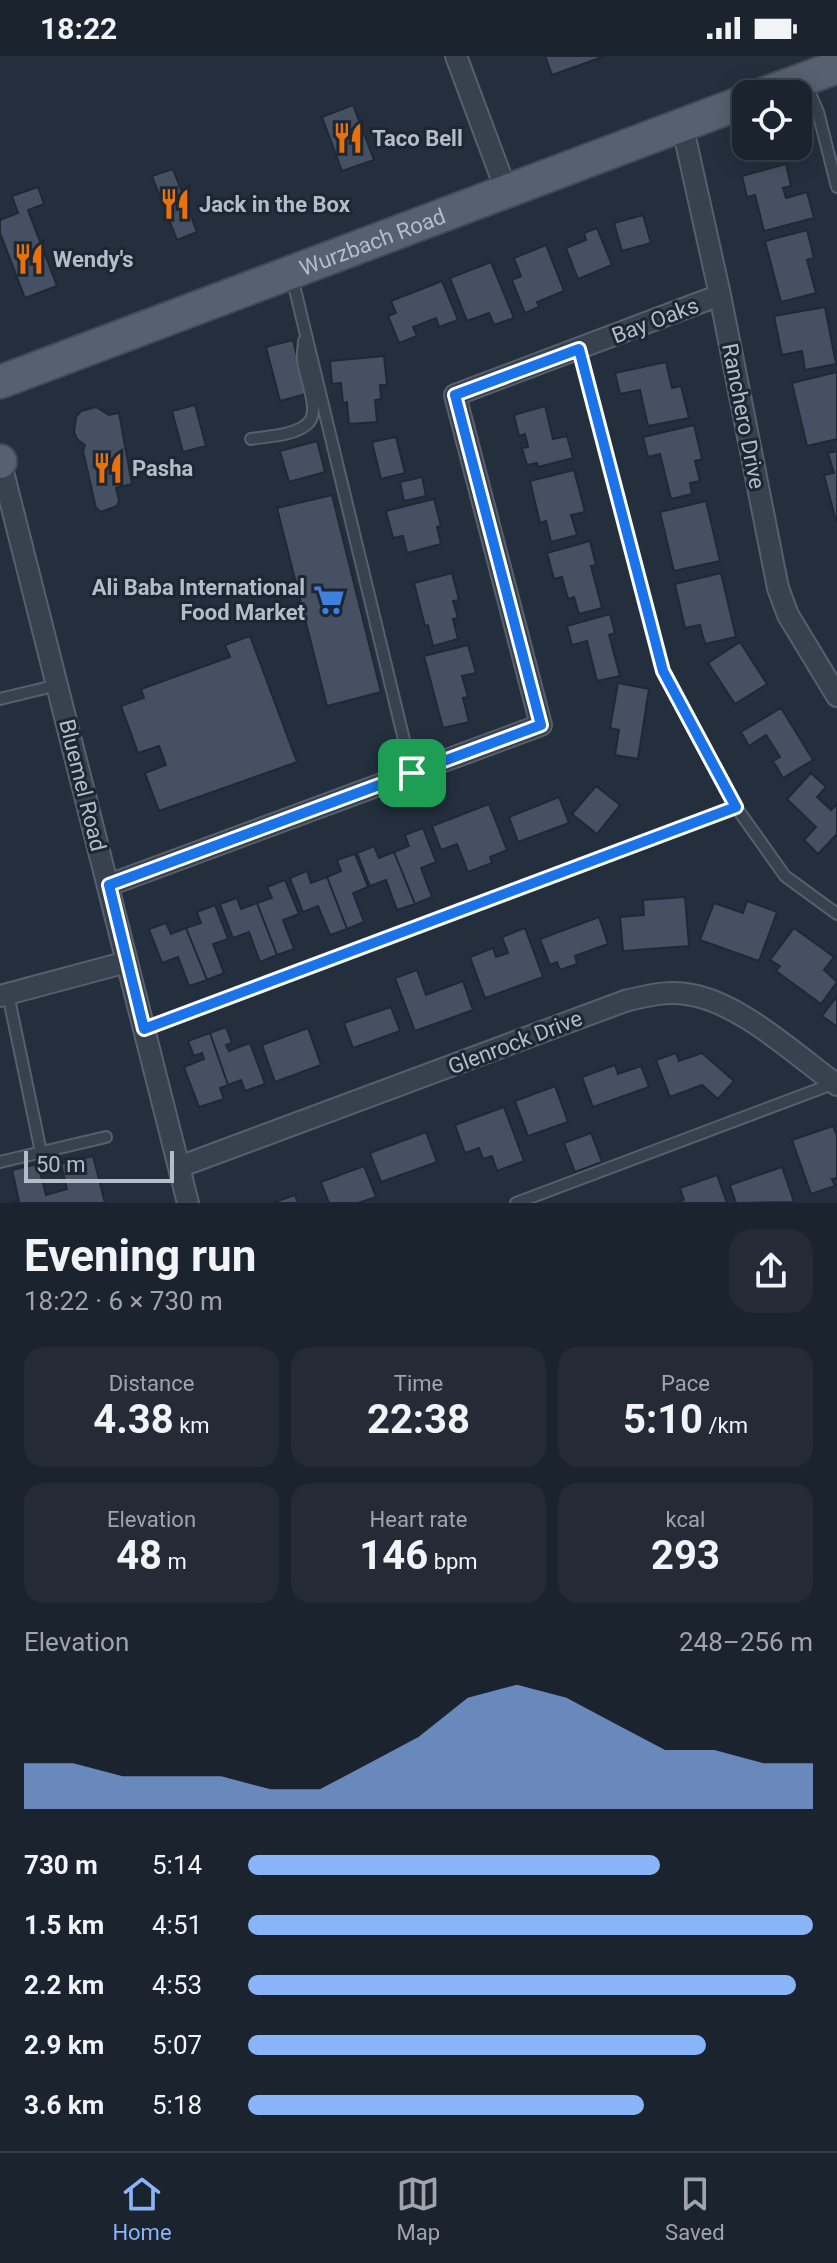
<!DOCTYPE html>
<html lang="en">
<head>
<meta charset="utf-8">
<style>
  body { margin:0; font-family:Roboto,sans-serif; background:#242b36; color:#f1f3f6; height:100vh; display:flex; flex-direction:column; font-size:30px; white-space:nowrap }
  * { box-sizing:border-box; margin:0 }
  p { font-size:26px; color:#a0a4aa }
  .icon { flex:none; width:44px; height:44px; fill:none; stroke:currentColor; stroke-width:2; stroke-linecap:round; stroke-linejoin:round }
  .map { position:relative; height:1147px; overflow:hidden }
  .details { display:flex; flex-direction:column; background:#1b232e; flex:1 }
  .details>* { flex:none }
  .buttons { position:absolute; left:732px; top:24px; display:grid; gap:16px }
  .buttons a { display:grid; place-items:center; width:80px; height:80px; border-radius:16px; background:#1b232e; box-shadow:0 4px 20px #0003,0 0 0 2px #39404a; font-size:40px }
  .scale { position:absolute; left:24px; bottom:20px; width:150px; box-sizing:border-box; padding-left:8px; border:4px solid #b4bcc9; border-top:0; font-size:22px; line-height:28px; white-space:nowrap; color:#b4bcc9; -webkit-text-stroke:6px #1d2633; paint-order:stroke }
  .pin { position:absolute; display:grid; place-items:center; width:68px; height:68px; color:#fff; margin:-34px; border-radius:16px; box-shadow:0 4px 12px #0006 }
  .round { display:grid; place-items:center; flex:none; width:84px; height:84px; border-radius:24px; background:#242b36 }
  .head { display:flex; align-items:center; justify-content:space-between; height:136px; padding:0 24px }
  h1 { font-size:44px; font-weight:700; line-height:60px }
  .metrics { display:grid; grid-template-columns:repeat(3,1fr); gap:12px; height:136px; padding:8px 24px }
  .metrics div { display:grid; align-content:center; border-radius:20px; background:#242b36; text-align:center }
  .metrics b { font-size:40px; font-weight:700 }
  .metrics small { font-size:22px; font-weight:400 }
  .metrics p { font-size:22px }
  .chart { height:224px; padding:16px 24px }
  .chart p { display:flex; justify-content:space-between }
  .chart svg { width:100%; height:144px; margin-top:8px; fill:#8ab4f8; opacity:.7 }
  ul { padding:0 24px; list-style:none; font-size:26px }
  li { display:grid; grid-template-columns:128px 96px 1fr; align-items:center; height:60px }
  li i { height:20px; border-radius:10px; background:#8ab4f8 }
  .status { display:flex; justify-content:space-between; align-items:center; height:56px; padding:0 40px; background:#1b232e; direction:ltr }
  .status svg { height:22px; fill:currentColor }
  .menu { display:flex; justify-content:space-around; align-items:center; height:112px; border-top:2px solid #39404a; background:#1b232e; font-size:22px; color:#a0a4aa }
  .menu a { display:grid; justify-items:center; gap:4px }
  .menu .active { color:#8ab4f8 }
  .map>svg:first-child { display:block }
</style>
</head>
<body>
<div class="status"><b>18:22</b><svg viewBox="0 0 49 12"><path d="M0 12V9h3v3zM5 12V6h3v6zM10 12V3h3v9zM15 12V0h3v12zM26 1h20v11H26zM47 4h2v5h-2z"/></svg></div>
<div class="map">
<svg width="837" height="1147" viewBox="0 0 837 1147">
  <rect width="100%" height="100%" fill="#242f3e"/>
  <path fill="#455162" stroke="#1f2835" stroke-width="2" d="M545 0H605L552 19Z
    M353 49 374 104 342 115 322 61Z
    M786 108 791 130 783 132 786 142 807 136 814 162 764 175 755 139 747 141 742 120Z
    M173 113 197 176 177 184 152 120Z
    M38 131 44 148 28 154 57 230 25 242 0 177V164L18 157 12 140Z
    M643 159 651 187 622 195 614 167Z
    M597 172 612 209 578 223 566 192 586 184 584 177Z
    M807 174 814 202 807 204 816 237 781 246 765 185Z
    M546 189 564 235 537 246 539 251 525 257 512 224 521 220 514 202Z
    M491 206 514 262 494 269 489 257 467 265 450 222Z
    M442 225 458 264 439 271 436 262 413 271 417 280 399 287 388 260 396 257 391 245Z
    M825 251 836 308 805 314 802 295 782 299 774 260Z
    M293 284 306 338 280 345 266 291Z
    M384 300 387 329H380L381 343 375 344 377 366 349 368 347 346 343 347 341 327 332 328 330 305Z
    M666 306 672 332 681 330 689 362 648 370 640 334 620 338 615 317Z
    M837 316V383L807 390 792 327Z
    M195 349 206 390 183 396 172 355Z
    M545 350 553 383 567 380 573 402 538 411 537 407 527 409 522 392 528 391 525 378 519 380 514 359Z
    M96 351 109 359 119 357 132 428 116 432 119 445 117 450 101 456 96 452 83 395 85 389 77 383 74 376 76 361 81 355Z
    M694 369 702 403 695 405 700 425 690 427 692 438 671 443 660 398 648 401 643 381Z
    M396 381 405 417 381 423 372 386Z
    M317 385 325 416 289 426 280 395Z
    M837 395V464L836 465 824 419 834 417 828 397Z
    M574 414 585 456 571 459 577 479 551 486 546 465 540 467 530 425Z
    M422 421 426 440 404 445 400 426Z
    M332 439 381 636 327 650 277 452Z
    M434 443 441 470 437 471 441 488 407 497 403 480 393 482 386 455Z
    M706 445 720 505 674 515 660 456Z
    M590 485 596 509 591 510 602 552 579 558 574 541 568 543 562 521 554 523 547 497Z
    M452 517 459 544 453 545 458 562 453 563 458 583 433 590 428 569 425 570 414 527Z
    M721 517 736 581 705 588 700 569 685 572 675 528Z
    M610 558 615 577 609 579 620 620 597 625 587 585 572 589 567 570Z
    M250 580 297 706 159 755 145 717 166 709 159 690 138 697 121 650 144 642 141 633 230 601 225 589Z
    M740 586 767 628 735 648 708 607Z
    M468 589 476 617 462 620 468 641 463 642 469 666 443 672 424 600Z
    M618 627 649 633 638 703 615 699 619 674 610 672Z
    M781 652 813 704 783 722 773 705 780 701 766 679 749 690 741 676Z
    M811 717 826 731 817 741 831 754 837 748V778L818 798 804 784 816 771 787 743Z
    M596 730 620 749 597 778 572 758Z
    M559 741 569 767 518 786 509 761Z
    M489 748 507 794 490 801 492 807 468 816 457 788 441 794 432 770Z
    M423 772 436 806 421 812 432 841 415 848 394 796 409 790 405 779Z
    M374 790 379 802 394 796 415 848 397 854 386 824 370 830 357 797Z
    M355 798 368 831 353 837 364 866 347 873 327 821 341 815 337 804Z
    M307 815 311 827 327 821 347 873 330 879 318 850 303 856 290 822Z
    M285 824 299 858 283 864 294 893 277 899 257 847 272 842 267 831Z
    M685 841 689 890 623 895 620 861 644 859 643 844Z
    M237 842 241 853 257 847 277 899 260 906 249 876 233 882 220 848Z
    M747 845 777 856 759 905 700 884 714 847 743 857Z
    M215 849 228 883 213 888 224 917 207 924 186 872 201 867 197 856Z
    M599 861 608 888 575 900 577 908 560 914 557 906 550 909 540 883Z
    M166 867 171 878 186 872 207 924 189 930 178 901 162 907 149 873Z
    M525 872 543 921 485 942 470 901 493 892 496 901 508 897 502 881Z
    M794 872 834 901 824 914 837 926 821 948 776 915 780 910 770 904Z
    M417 914 426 939 463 925 473 954 415 975 395 922Z
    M837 940V971L822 960Z
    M391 951 400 975 353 992 344 967Z
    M226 971 232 987 226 989 229 995 250 987 265 1028 245 1035 241 1024 228 1029 210 977Z
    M308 972 321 1009 275 1026 262 989Z
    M210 977 228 1029 220 1032 224 1043 199 1051 184 1011 204 1003 202 997 194 1000 188 985Z
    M676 997 679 1005 702 997 734 1025 718 1043 702 1029 670 1041 656 1004Z
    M615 1009 618 1018 641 1010 649 1031 593 1051 582 1021Z
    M555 1030 568 1066 528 1080 515 1045Z
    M504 1051 524 1105 497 1115 492 1100 483 1103 479 1092 465 1097 455 1069Z
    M833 1070 837 1080V1122L832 1123 835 1130 811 1138 792 1084Z
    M426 1076 437 1106 381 1126 370 1097Z
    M591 1077 602 1106 575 1116 564 1087Z
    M93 1100 105 1147H9L19 1145 12 1114 38 1108 46 1139 67 1133 61 1108Z
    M364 1110 376 1141 358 1147H329L321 1126Z
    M782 1111 794 1146 736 1147 730 1129Z
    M717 1119 727 1147H675L684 1144 680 1132Z
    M295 1139 298 1147H272Z"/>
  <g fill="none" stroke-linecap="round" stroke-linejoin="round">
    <defs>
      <path id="lane" d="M805 26 818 56 837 131
        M292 221 412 717
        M579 293 663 615 736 751 785 820 837 858
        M251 383C268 380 292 380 306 369 323 358 304 321 303 304 302 298 304 291 304 285
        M0 643 58 629
        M8 938 41 1096
        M144 973 736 751
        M0 1106 106 1081
        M516 1147 835 1027"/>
      <path id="street" d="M456 0 506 134
        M682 68 720 239 778 532 788 559 837 640
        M0 404 188 1147
        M109 829 541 669 455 339 720 239
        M0 940 127 906
        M179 1111 625 945C645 940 665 935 686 938 737 944 795 998 837 1029"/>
      <g id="primary">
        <path d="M764 38 837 11"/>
        <path id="s1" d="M0 326 746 45"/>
        <path d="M0 405V406"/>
      </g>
    </defs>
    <use href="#lane" stroke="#565f6c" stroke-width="14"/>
    <use href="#street" stroke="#565f6c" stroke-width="24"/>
    <use href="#primary" stroke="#414a57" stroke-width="36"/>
    <use href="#lane" stroke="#38414e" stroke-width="10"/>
    <use href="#street" stroke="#38414e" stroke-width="20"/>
    <use href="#primary" stroke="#56606e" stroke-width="32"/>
  </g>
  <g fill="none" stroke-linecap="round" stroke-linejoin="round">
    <defs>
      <path id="route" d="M579 293 663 615 736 751 144 973 109 829 541 669 455 339Z"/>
    </defs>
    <use href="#route" stroke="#fff" stroke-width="16"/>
    <use href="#route" stroke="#1a73e8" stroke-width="10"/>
  </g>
  <defs>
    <symbol id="restaurant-bare" viewBox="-9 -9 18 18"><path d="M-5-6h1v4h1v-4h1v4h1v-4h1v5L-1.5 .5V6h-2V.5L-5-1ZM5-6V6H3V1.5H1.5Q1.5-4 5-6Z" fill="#e8710a" stroke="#1d2633" stroke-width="2.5" paint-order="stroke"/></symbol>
    <symbol id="supermarket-bare" viewBox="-9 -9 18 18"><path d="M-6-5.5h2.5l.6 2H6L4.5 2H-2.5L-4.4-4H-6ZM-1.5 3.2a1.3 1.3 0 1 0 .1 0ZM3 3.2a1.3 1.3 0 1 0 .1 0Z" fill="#3f7fe0" stroke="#1d2633" stroke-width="2.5" paint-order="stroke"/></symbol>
  </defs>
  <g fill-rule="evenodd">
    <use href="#restaurant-bare" x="326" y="60" width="44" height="44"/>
    <use href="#restaurant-bare" x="153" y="126" width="44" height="44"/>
    <use href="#restaurant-bare" x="7" y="181" width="44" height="44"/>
    <use href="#restaurant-bare" x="86" y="390" width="44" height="44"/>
    <use href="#supermarket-bare" x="307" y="522" width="44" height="44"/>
  </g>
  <g text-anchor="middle" stroke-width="6" stroke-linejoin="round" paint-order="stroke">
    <g font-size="22" font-weight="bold" fill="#b4bcc9" stroke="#1d2633" text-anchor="start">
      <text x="372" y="90">Taco Bell</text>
      <text x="199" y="156">Jack in the Box</text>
      <text x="53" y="211">Wendy's</text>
      <text x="132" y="420">Pasha</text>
      <text x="305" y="539" text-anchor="end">Ali Baba International<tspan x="305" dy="25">Food Market</tspan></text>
    </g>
    <g font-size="22" fill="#b4bcc9" stroke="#1d2633">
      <text dy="8" stroke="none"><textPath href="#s1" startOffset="398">Wurzbach Road</textPath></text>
      <text transform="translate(655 264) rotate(-21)" y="8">Bay Oaks</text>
      <text transform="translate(744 360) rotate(79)" y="8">Ranchero Drive</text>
      <text transform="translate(83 729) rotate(76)" y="8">Bluemel Road</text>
      <text transform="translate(515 986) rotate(-21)" y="8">Glenrock Drive</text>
    </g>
  </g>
</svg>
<div class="buttons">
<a><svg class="icon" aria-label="locate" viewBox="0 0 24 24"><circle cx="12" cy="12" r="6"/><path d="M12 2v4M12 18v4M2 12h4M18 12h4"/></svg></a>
</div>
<div class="scale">50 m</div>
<div class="pin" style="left:412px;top:717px;background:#1e9e55"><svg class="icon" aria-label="arrive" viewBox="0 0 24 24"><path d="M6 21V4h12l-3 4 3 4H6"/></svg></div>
</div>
<section class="details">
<div class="head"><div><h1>Evening run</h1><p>18:22 · 6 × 730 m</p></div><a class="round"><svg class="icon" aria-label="share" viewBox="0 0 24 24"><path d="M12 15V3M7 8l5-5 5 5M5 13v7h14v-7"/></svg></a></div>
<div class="metrics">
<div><p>Distance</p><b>4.38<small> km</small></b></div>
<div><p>Time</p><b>22:38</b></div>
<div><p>Pace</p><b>5:10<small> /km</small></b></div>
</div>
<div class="metrics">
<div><p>Elevation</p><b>48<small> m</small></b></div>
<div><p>Heart rate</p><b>146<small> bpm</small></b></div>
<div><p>kcal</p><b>293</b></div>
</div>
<div class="chart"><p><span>Elevation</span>248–256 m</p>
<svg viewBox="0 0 160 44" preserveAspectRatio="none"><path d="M0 44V30L10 30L20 34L30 34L40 34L50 38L60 38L70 30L80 22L90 10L100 6L110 10L120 18L130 26L140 26L150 30L160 30V44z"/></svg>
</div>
<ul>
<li><b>730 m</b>5:14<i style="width:73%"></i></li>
<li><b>1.5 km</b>4:51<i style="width:100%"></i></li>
<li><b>2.2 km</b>4:53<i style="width:97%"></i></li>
<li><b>2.9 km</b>5:07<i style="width:81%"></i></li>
<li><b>3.6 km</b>5:18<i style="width:70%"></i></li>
</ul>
</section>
<nav class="menu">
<a class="active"><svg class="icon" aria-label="home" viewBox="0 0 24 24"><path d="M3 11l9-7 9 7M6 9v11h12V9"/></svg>Home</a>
<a><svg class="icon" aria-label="map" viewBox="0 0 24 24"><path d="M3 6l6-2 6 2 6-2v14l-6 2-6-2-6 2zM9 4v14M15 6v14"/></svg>Map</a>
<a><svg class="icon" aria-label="saved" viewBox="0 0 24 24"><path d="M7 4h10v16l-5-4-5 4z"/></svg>Saved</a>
</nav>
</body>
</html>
